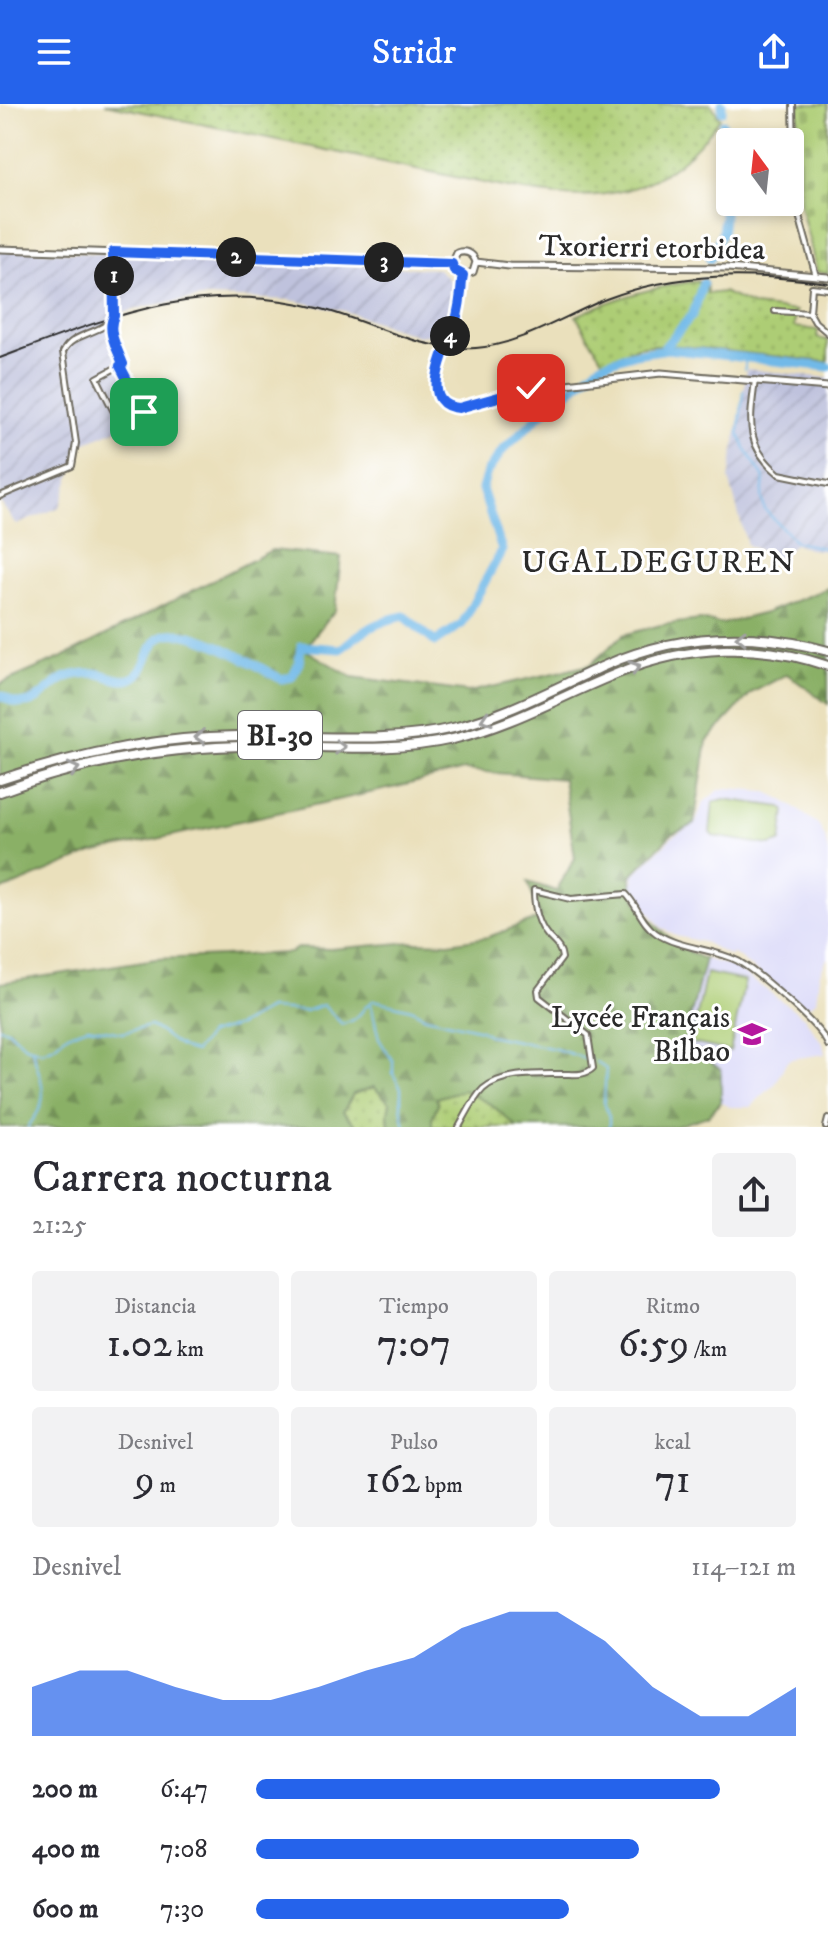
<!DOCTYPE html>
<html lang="es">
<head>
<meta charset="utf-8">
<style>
  body { margin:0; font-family:"IM FELL DW Pica",serif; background:#f2f2f3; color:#2b2b33; height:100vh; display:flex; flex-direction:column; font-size:30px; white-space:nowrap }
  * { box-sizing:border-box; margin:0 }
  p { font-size:26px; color:#7c7c81 }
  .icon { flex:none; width:44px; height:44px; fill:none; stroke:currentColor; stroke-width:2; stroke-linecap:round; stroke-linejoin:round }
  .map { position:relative; height:1023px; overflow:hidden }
  .sheet { display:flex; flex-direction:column; background:#fff; flex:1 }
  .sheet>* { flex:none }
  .needle { width:52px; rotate:345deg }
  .fabs { position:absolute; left:716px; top:24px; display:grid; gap:16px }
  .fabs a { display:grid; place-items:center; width:88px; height:88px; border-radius:8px; background:#fff; box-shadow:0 4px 12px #0003; font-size:40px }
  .pin { position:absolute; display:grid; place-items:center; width:68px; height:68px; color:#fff; margin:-34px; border-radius:16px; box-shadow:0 4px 12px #0006 }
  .km { position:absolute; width:40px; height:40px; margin:-20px; border-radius:50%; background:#222; color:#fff; font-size:22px; line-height:40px; text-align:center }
  .round { display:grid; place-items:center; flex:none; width:84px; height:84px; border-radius:8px; background:#f2f2f3 }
  .head { display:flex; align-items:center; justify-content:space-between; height:136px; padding:0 32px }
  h1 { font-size:44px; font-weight:600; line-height:60px }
  .figures { display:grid; grid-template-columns:repeat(3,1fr); gap:12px; height:136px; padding:8px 32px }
  .figures div { display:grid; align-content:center; border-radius:8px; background:#f2f2f3; text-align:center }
  .figures b { font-size:40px; font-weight:600 }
  .figures small { font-size:22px; font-weight:400 }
  .figures p { font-size:22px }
  .chart { height:224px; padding:16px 32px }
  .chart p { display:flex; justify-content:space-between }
  .chart svg { width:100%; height:144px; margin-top:8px; fill:#2563eb; opacity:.7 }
  ul { padding:0 32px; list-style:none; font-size:26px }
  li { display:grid; grid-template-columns:128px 96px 1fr; align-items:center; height:60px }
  li i { height:20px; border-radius:10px; background:#2563eb }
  header { display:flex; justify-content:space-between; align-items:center; height:104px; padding:0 32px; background:#2563eb; color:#fff; font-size:36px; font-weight:600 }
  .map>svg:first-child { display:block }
</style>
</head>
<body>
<header><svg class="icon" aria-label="menu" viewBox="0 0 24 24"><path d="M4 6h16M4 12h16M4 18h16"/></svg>Stridr<svg class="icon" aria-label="share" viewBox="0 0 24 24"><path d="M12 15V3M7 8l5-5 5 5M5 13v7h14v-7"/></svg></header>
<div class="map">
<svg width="828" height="1023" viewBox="0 0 828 1023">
  <defs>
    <pattern id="industrial-furrows" width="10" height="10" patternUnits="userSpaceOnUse" patternTransform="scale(2)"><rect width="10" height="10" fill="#bfc2dd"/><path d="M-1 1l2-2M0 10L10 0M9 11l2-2" fill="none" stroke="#a4a7be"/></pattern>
    <pattern id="green-dots" width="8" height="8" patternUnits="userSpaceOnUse" patternTransform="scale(2)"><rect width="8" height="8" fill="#adcd75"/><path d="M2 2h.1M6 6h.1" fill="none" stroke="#95b065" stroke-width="1.8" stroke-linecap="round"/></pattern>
    <pattern id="forest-firs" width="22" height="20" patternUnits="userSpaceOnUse" patternTransform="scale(2)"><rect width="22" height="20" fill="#8ab066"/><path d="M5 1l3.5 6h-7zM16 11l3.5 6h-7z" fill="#718f54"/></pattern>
    <pattern id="cemetery-stones" width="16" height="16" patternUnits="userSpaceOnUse" patternTransform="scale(2)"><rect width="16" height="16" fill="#adcd75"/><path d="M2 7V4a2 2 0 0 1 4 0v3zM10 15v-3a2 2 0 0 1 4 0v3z" fill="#95b065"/></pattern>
  </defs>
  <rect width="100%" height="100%" fill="#fff"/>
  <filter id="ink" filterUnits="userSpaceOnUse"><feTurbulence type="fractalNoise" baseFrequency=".0125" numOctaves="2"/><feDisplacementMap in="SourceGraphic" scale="16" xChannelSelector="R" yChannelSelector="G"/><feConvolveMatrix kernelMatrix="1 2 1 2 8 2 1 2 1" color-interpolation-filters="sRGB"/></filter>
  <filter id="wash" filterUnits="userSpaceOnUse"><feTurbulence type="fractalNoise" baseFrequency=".006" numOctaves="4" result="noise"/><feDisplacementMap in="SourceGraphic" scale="32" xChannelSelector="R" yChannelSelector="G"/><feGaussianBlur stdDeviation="1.8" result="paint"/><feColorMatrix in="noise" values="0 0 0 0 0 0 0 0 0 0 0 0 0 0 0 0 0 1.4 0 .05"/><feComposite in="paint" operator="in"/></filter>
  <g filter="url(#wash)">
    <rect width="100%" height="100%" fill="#eae0bc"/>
    <path fill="#d8d7f8" d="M728 684 765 687 782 695 818 720 825 733 828 750V852L819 871 816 897 809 902 803 903 796 898 733 849 730 852 704 838 676 832 661 823 642 799 632 781 634 771 673 732 695 721 703 699 719 686Z
      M705 855 734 863 804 913 823 940 825 950 791 955 786 958 776 979 750 1003H730L721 998V967L683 943Z"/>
    <path fill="url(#industrial-furrows)" d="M0 145 438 165 452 178 454 198 444 228 418 232 344 207 290 196 209 193 147 202 117 211 116 231 150 311 82 340 60 403 16 421 0 398Z
      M747 265 828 274V447L809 445 794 440 778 454 747 441 729 375Z"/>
    <path fill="url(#green-dots)" stroke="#6c7c50" stroke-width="2" d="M105 0H617L628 2 629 0H711L720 14C665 95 597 101 508 84Z
      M706 176 707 190 723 188 754 202 796 207 794 223 818 226 817 234 828 236V258L680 242 653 241 637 243 603 257 576 212C618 192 660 181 706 176Z
      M374 983 391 999 388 1008 389 1023H357L343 1008 353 990Z
      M466 985 551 997 574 1023H432V1014L438 1000 436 994 444 989Z"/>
    <path fill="url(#forest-firs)" stroke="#5a6e48" stroke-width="2" d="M272 446 341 453 335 506 304 545 352 573 469 588 590 561 623 531 661 521 700 516 722 520 765 509 828 484V600L787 570 751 589 707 637 694 721 672 730 631 772C629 804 678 846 705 855L683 943 711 949 712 959 721 966V998L708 1012 674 1023H517L492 1001 463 986 436 994 438 1000 432 1014V1023H389L388 1008 390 999 374 983 353 990 343 1008 357 1023H0V879L156 855 290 849 297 844 330 845 413 838 449 839 488 833 540 814 528 778 556 787 575 754 563 675 464 666 397 683 92 749 0 787V580L65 552Z"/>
    <path fill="url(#cemetery-stones)" stroke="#6c7c50" stroke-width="2" d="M798 0H828V169L817 168 800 100Z"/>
    <path fill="#adcd75" stroke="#6c7c50" stroke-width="2" d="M724 695 781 703 785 707 781 738 770 741 713 732 710 729 713 698Z
      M706 869 745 877 730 947 691 939Z"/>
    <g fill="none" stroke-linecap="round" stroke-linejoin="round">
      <path stroke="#71b9e8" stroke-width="2" d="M745 265V254
        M743 287 739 329 745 344 764 374 762 393 765 406 796 438 828 445
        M371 900 379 935 393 957V970L401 984V1002L405 1023
        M0 924 8 926 25 942 42 947 54 942 68 930 88 923 122 929 150 922C166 929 177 945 195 948L209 930 238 922 269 905 305 907 323 901 342 920C362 916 360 904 374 896L411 905 426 913 481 926 488 931 556 945 590 956
        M596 958 606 965 604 998 609 1013V1023
        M28 1023C32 1016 39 1009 41 1001 47 983 36 963 32 945"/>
      <path stroke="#71b9e8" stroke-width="9" d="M722 0V7
        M710 155 722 129 724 113 723 20
        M662 246 693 210 703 179
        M0 591C5 593 11 598 17 599 41 603 50 577 70 572 77 570 87 569 94 569 106 570 119 579 130 575 146 570 146 548 157 536 179 512 258 563 281 575L292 573 299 559 301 542 341 545C361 527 378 517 404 512L435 538 462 520 502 446 482 385 487 368 503 346 540 311 602 260 629 251 667 245 828 263"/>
    </g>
  </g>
  <g filter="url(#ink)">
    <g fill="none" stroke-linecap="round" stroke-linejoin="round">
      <defs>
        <path id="minor" d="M793 0 795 97 816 172
          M775 207 810 209 815 218 828 229
          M810 208 812 183 828 185
          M110 219 123 260 97 274 120 320 144 308 120 262
          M755 276C750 317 744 341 779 370L828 380
          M0 392 72 362 76 339 63 248C73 227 103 231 114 212L113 148
          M459 1023C466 1011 473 995 483 985 502 968 539 970 563 970 574 970 585 972 593 964L588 931 539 893 538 886 562 854C561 843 555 840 548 832 538 820 534 802 534 786L571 795 626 790C637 801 642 820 656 829 679 845 713 844 738 857 757 868 821 922 828 941
          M826 1023 828 1015"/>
        <path id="tertiary" d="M0 145 452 160
          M452 160 457 149C466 146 473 149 476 158L509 162 728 164 828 173
          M452 160 456 169 463 171
          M463 171 473 168 476 158
          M448 238 459 203 463 171
          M440 257 437 273 438 290 445 299 453 303H466L531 284 661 269 828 283"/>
        <path id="motorway" d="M0 676C76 650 155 633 237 632 309 630 382 641 453 624 507 611 554 584 604 562 676 530 752 526 828 547
          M0 688C78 659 160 644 242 642 313 640 384 651 453 635 513 621 565 590 621 568 688 541 760 538 828 562"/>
      </defs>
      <use href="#minor" stroke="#6e6a5e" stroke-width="8"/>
      <use href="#tertiary" stroke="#6e6a5e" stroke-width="9"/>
      <use href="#motorway" stroke="#6e6a5e" stroke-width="12"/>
      <use href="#minor" stroke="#fff" stroke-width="4"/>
      <use href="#tertiary" stroke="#fff" stroke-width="5"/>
      <use href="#motorway" stroke="#fff" stroke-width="8"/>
      <path stroke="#2b2b2b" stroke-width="2" d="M0 254C109 213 199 174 318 204 371 217 420 248 476 244 522 240 564 212 606 195 679 167 752 169 828 179"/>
      <defs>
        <path id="tertiary-bridge" d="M440 257 448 238"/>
      </defs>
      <use href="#tertiary-bridge" stroke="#6e6a5e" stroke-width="9" stroke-linecap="butt"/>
      <use href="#tertiary-bridge" stroke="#fff" stroke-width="5"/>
    </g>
    <defs><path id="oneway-chevron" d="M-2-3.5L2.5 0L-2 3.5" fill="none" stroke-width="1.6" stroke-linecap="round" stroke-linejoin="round" transform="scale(2)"/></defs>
    <g stroke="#a0a0a0">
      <use href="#oneway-chevron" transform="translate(741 533) rotate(-179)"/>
      <use href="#oneway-chevron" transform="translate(635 563) rotate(-19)"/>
      <use href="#oneway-chevron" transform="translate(486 615) rotate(162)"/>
      <use href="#oneway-chevron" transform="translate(200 633) rotate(176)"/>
      <use href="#oneway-chevron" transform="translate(340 643) rotate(1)"/>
      <use href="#oneway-chevron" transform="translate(74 665) rotate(-14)"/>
    </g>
  </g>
  <g fill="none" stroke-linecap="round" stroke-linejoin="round" filter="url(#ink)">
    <defs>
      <path id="route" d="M144 308 120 262 123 260C118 246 106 227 114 212L113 148 452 160 454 166 463 171 462 177C461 192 459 206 455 220 448 241 415 301 459 304L531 284"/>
    </defs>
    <use href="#route" stroke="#fff" stroke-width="16"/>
    <use href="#route" stroke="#2563eb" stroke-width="10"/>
  </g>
  <defs>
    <symbol id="school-bare" viewBox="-9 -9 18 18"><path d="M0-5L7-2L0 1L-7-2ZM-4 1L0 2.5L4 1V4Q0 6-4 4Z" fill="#b5179e" stroke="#fff" stroke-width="2.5" paint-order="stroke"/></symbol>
  </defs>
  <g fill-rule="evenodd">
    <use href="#school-bare" x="732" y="910" width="40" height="40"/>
  </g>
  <g text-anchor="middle" stroke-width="6" stroke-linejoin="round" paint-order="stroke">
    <rect fill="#fff" stroke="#6b6b6b" stroke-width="2" x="238" y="607" width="84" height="48" rx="6"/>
    <g font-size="28" font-weight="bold" fill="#2b2b2b">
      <text x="280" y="641">BI-30</text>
    </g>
    <g font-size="30" fill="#2b2b2b" stroke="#fff">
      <text transform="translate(652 143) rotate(1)" y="10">Txorierri etorbidea</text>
    </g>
    <g font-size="30" fill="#2b2b2b" stroke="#fff" text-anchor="end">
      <text x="730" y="923">Lycée Français<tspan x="730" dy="34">Bilbao</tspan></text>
    </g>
    <g font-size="32" letter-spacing="2" fill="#2b2b2b" stroke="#fff">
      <text x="659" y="468">UGALDEGUREN</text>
    </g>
  </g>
</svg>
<div class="fabs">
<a><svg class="needle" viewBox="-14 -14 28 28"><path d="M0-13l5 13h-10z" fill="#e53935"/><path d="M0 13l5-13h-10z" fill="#7c7c81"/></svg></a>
</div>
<div class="pin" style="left:144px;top:308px;background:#1e9e55"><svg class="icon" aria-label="arrive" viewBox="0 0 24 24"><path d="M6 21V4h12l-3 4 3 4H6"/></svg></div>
<div class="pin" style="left:531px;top:284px;background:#d93025"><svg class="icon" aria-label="check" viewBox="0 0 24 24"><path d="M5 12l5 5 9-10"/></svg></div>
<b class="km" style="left:114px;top:172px">1</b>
<b class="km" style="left:236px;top:153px">2</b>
<b class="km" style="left:384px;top:158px">3</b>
<b class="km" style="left:450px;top:232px">4</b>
</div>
<section class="sheet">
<div class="head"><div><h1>Carrera nocturna</h1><p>21:25</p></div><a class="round"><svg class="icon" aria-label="share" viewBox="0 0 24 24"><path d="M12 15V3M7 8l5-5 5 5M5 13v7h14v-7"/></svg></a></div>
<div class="figures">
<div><p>Distancia</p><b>1.02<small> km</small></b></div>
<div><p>Tiempo</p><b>7:07</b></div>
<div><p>Ritmo</p><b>6:59<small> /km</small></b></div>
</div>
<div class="figures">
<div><p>Desnivel</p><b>9<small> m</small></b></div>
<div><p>Pulso</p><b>162<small> bpm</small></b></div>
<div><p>kcal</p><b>71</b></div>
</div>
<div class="chart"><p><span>Desnivel</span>114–121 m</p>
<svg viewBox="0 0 160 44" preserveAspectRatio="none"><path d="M0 44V29L10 24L20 24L30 29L40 33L50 33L60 29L70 24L80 20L90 11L100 6L110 6L120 15L130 29L140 38L150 38L160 29V44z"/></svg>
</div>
<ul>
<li><b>200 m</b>6:47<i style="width:86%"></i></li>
<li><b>400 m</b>7:08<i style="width:71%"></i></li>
<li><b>600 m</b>7:30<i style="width:58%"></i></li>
</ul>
</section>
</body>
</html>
